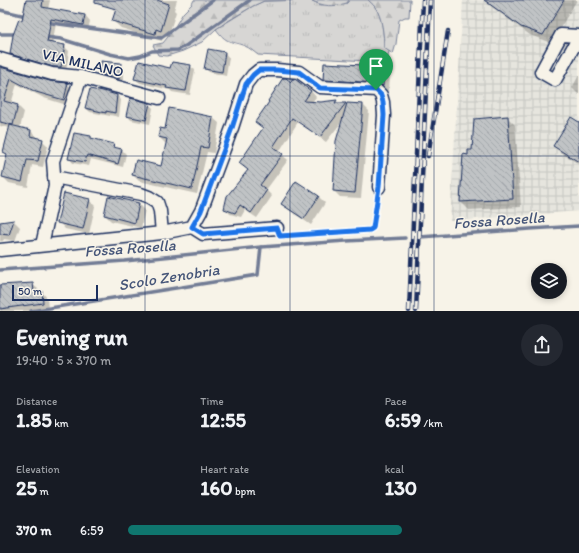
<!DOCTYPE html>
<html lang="en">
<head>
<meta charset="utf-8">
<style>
  :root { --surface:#171b24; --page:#242831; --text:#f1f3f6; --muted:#9ea1a6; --accent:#0f766e }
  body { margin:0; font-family:Itim,sans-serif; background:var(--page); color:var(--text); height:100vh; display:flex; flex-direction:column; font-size:15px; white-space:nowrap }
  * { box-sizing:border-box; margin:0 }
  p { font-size:13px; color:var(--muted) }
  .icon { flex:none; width:22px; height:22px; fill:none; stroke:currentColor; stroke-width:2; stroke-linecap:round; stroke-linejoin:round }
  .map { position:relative; height:311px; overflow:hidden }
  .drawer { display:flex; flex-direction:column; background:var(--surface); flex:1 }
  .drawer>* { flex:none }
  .fabs { position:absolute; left:531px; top:263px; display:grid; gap:8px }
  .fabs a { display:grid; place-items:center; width:36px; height:36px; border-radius:50%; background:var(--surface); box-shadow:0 2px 6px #0003; font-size:20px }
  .scale { position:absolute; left:12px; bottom:10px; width:86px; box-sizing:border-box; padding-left:4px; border:2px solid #1b2f5e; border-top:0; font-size:11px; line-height:14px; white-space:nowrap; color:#1b2f5e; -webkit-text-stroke:3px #f7f3e8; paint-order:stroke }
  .pin { position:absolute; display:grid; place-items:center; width:34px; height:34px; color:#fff; margin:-41px -17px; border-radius:50% 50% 50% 0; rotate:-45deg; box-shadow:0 0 4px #0007 }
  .pin .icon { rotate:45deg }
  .round { display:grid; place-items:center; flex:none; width:42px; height:42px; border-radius:21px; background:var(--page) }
  .headline { display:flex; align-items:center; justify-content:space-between; height:68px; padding:0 16px }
  h1 { font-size:22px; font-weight:700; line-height:30px }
  .figures { display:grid; grid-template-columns:repeat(3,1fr); gap:6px; height:68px; padding:4px 16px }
  .figures div { display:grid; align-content:center }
  .figures b { font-size:20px; font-weight:700 }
  .figures small { font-size:11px; font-weight:400 }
  .figures p { font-size:11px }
  ul { padding:0 16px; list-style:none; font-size:13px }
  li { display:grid; grid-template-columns:64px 48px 1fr; align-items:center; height:30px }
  li i { height:10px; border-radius:5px; background:var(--accent) }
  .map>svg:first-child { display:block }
  .industrial { fill:url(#industrial-grid) }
  .grass { fill:url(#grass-tufts); stroke:#798299 }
  .forest { fill:url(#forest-firs); stroke:#798299 }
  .shadow { fill:#0003 }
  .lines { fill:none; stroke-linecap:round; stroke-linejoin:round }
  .stream { stroke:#727c95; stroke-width:3.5 }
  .building { fill:url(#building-back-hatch); stroke:#1b2f5e }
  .street-casing { stroke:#1b2f5e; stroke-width:15 }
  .path { stroke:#1b2f5e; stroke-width:2; stroke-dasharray:4 3; stroke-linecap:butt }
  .street { stroke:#f7f3e8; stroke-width:12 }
  .rail-casing { stroke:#1b2f5e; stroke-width:4.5 }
  .rail { stroke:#f7f3e8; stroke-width:3; stroke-dasharray:9; stroke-linecap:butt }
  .route-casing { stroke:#fff; stroke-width:8 }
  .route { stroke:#1a73e8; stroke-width:5 }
  .grid { fill:none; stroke:#1b2f5e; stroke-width:1; stroke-opacity:0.55 }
  .labels { text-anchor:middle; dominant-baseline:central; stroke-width:3; stroke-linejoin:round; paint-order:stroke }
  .street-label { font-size:15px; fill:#1b2f5e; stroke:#f7f3e8 }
  .water-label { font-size:16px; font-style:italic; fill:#465679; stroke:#f7f3e8 }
</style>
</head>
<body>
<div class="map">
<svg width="579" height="311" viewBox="0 0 579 311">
  <defs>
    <pattern id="industrial-grid" width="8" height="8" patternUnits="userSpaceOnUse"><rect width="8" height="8" fill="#e6e5de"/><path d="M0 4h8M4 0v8" fill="none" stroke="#c5c5c1"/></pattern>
    <pattern id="grass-tufts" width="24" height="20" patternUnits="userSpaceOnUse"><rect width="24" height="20" fill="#d7d6d4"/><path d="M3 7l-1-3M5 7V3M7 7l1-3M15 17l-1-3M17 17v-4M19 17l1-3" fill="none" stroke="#b8b8b8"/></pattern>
    <pattern id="forest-firs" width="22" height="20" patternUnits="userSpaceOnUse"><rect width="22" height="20" fill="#d7d6d4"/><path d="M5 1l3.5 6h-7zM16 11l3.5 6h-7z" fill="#b8b8b8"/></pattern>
    <pattern id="building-back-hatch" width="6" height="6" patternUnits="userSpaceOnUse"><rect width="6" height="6" fill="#c0c3c5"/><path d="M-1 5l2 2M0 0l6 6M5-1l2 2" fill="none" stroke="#a4a8ac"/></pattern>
  </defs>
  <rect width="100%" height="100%" fill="#f7f3e8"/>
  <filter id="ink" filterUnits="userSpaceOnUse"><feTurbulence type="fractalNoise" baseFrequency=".025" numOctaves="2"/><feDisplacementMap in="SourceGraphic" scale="8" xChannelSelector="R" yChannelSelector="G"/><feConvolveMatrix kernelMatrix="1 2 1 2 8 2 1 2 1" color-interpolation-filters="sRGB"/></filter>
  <g filter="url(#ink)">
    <!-- industrial -->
    <polygon class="industrial" points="463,0 579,0 579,211 450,221"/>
    <!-- grass -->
    <path class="grass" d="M310,0L321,5L347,3L349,0H368C370,2 373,4 375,7C382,16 384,36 384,47L389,51L387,62L258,55C254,52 250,48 245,46C229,40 227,44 216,29L253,6L264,1Z"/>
    <!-- forest -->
    <g class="forest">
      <polygon points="194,0 310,0 264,1 253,6 228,21 216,29 202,42 183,51 167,56 158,55 153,45 163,43 171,33 183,13 192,4"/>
      <path d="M310,0H349L347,3C332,7 325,7 310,0Z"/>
      <path d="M368,0H410L409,17H405L399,20L396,44L393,54L384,48C384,36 382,16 375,7C373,4 370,2 368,0Z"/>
    </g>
    <!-- shadow -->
    <g class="shadow">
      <polygon points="28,0 50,0 48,9 85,15 90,21 88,30 56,24 52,44 64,46 69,51 66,72 16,59 11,54 23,21"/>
      <polygon points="112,0 177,0 174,10 176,12 168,37 163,36 162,41 121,28 113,21 116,12 110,6"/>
      <polygon points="484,0 577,0 551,43 530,35 488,4"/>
      <polygon points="225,53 229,58 226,76 209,72 205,68"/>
      <polygon points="120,64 124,69 123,83 106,78 101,74"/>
      <polygon points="190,66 195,70 190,95 172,92 170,90 140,83 135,79 171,69"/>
      <polygon points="384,67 390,73 389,92 384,88 331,86 324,79"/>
      <polygon points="0,68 50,82 67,84 74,90 70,106 44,98 17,84 11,104 18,106 24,112 20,128 31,131 37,137 36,138 42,140 48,146 43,167 32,165 28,187 9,183 3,177 8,156 4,152 10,128 0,126"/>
      <polygon points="579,75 579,95 572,88"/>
      <polygon points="291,83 311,91 316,97 312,102 321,103 336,101 339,104 346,104 347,106 363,105 369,111 361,198 340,197 334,191 344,119 326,142 298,122 279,152 288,160 266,190 272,196 257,218 245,210 241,217 230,214 225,208 249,171 240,163 264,129 256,122"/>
      <polygon points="99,92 117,95 121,100 119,117 110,115 110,116 90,112 86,108"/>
      <polygon points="149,104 153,108 150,124 131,120 127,115"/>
      <polygon points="507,117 515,125 521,207 469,210 461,202 469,156"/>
      <polygon points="213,118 219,123 214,153 207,152 197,194 139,181 133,175 162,167 167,143 165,143 159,137 166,131"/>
      <polygon points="579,123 579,164 560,152 554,146"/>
      <polygon points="90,137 93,139 113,145 117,149 122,150 126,154 123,167 91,159 89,166 73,163 69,158"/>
      <polygon points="297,182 319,197 325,203 311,225 289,210 282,204"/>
      <polygon points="89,200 95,206 89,234 65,229 59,222"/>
      <polygon points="139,204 145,210 141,228 111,221 105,215"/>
      <polygon points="14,221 20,227 15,241 4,239 3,241 0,241 0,223"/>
      <polygon points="32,284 38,289 38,293 42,292 47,298 48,309 30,311 0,311 0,286"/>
    </g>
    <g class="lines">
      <!-- stream -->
      <g class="stream">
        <polyline points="0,10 26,16"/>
        <polyline points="46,21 52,23 161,38 213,0"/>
        <polyline points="0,34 17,34"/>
        <polyline points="45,37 61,39 110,54 129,58 140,56 152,51 178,50 187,45 250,0"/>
        <polyline points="420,237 530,229 579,226"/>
        <polyline points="0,270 125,261 261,247 346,241 405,238"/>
        <polyline points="31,311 245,277 258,275 261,247"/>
      </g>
    </g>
    <!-- building -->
    <g class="building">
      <polygon points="26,0 43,0 42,7 85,15 83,25 51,19 47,42 65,45 61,67 53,67 10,54 13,35 19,19 22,20"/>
      <polygon points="95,0 157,0 169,4 161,31 156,29 155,34 112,21 116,9 95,3"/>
      <polygon points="484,0 564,0 543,35 521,27"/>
      <polygon points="208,49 225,52 222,72 204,69"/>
      <polygon points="101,61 121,63 119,79 100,74"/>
      <polygon points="139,61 170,68 172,62 191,65 186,91 166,88 167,86 134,79"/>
      <polygon points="324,63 384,66 383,86 376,83 323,80"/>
      <polygon points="0,67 50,81 68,83 64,100 36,92 11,79 4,101 18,105 13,125 0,122"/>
      <polygon points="283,78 286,78 291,82 292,79 295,79 311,91 304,101 321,102 337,100 335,103 346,103 320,137 292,118 273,147 283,154 260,185 267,190 251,213 240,205 235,213 224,209 227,196 248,170 239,163 263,128 255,122 269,102 268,101"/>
      <polygon points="90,89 99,91 99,90 117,95 115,113 106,111 106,113 85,108"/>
      <polygon points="130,98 150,103 146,120 126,116"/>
      <polygon points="347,103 363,104 355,193 333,191 336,141"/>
      <polygon points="169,108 213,117 208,148 201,147 192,189 132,175 136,160 161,166 167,139 158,137 160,128 165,129"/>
      <polygon points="508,116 513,199 460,202 463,154 468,155 468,150 472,150 474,119"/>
      <polygon points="571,117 579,122 579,162 553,146"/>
      <polygon points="10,125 31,130 30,136 43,139 38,161 27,160 22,182 2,177 7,154 3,152"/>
      <polygon points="74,133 91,136 91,138 114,144 113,147 122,149 118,164 87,155 85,162 68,159"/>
      <polygon points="296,181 319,196 304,219 281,204"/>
      <polygon points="64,193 90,199 83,229 57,223"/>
      <polygon points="108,196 139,203 135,223 104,215"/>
      <polygon points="14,220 9,235 0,234 0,222"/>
      <polygon points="33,283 34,292 42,291 43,303 0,309 0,285"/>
    </g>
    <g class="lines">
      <!-- street casing -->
      <g class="street-casing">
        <g id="street">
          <polyline points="579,36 561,35 541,72 555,80 579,37"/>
          <polyline points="0,59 52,74 81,77 159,98"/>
          <polyline points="54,177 141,194 149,197 157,202 160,211 162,233"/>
          <polyline points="192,227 203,234 277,228"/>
          <polyline points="42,245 55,186 53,161 81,77"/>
          <polyline points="0,250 162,233 192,227 201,211 232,128 246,84 253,75 259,70 277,70 299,72 320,87 376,90 381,95 383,102 384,115 379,187"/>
        </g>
      </g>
      <!-- path -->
      <polyline class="path" points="285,236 370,230 373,228 377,198"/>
      <!-- street -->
      <use href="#street" class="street"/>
      <!-- rail casing -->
      <g class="rail-casing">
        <g id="rail">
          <polyline points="428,156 448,31"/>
          <polyline points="409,311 423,0"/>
          <polyline points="416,311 430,0"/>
        </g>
      </g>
      <!-- rail -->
      <use href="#rail" class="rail"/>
    </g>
  </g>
  <g class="lines" filter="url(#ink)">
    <!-- route casing -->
    <g class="route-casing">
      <polygon id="route" points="259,70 277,70 299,72 320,88 376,90 381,95 383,102 384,115 379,187 373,228 370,230 280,236 277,228 203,234 192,227 201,211 232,128 246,84 253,75"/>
    </g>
    <!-- route -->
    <use href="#route" class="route"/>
  </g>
  <!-- grid -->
  <path class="grid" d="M145,0V311M290,0V311M434,0V311M0,156H579"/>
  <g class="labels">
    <!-- street labels -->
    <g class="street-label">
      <text transform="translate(83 63) rotate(13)">VIA MILANO</text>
    </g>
    <!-- water labels -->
    <g class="water-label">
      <text transform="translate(499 220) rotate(-4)">Fossa Rosella</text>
      <text transform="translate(130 248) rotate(-4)">Fossa Rosella</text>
      <text transform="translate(169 277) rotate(-9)">Scolo Zenobria</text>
    </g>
  </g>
</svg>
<div class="fabs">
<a><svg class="icon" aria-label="layers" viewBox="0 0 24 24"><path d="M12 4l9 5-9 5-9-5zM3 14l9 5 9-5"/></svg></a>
</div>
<div class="scale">50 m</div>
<div class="pin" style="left:376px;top:90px;background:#1e9e55"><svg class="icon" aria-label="arrive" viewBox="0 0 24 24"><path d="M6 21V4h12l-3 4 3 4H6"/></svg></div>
</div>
<section class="drawer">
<div class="headline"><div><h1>Evening run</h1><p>19:40 · 5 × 370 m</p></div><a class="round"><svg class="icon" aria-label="share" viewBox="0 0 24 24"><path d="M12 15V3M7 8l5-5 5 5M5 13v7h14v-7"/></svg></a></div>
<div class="figures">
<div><p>Distance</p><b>1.85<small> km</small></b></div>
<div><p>Time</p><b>12:55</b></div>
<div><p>Pace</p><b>6:59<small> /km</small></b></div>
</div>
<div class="figures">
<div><p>Elevation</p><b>25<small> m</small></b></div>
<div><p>Heart rate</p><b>160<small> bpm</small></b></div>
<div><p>kcal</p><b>130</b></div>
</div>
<ul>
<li><b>370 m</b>6:59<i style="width:63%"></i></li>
</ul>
</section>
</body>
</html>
